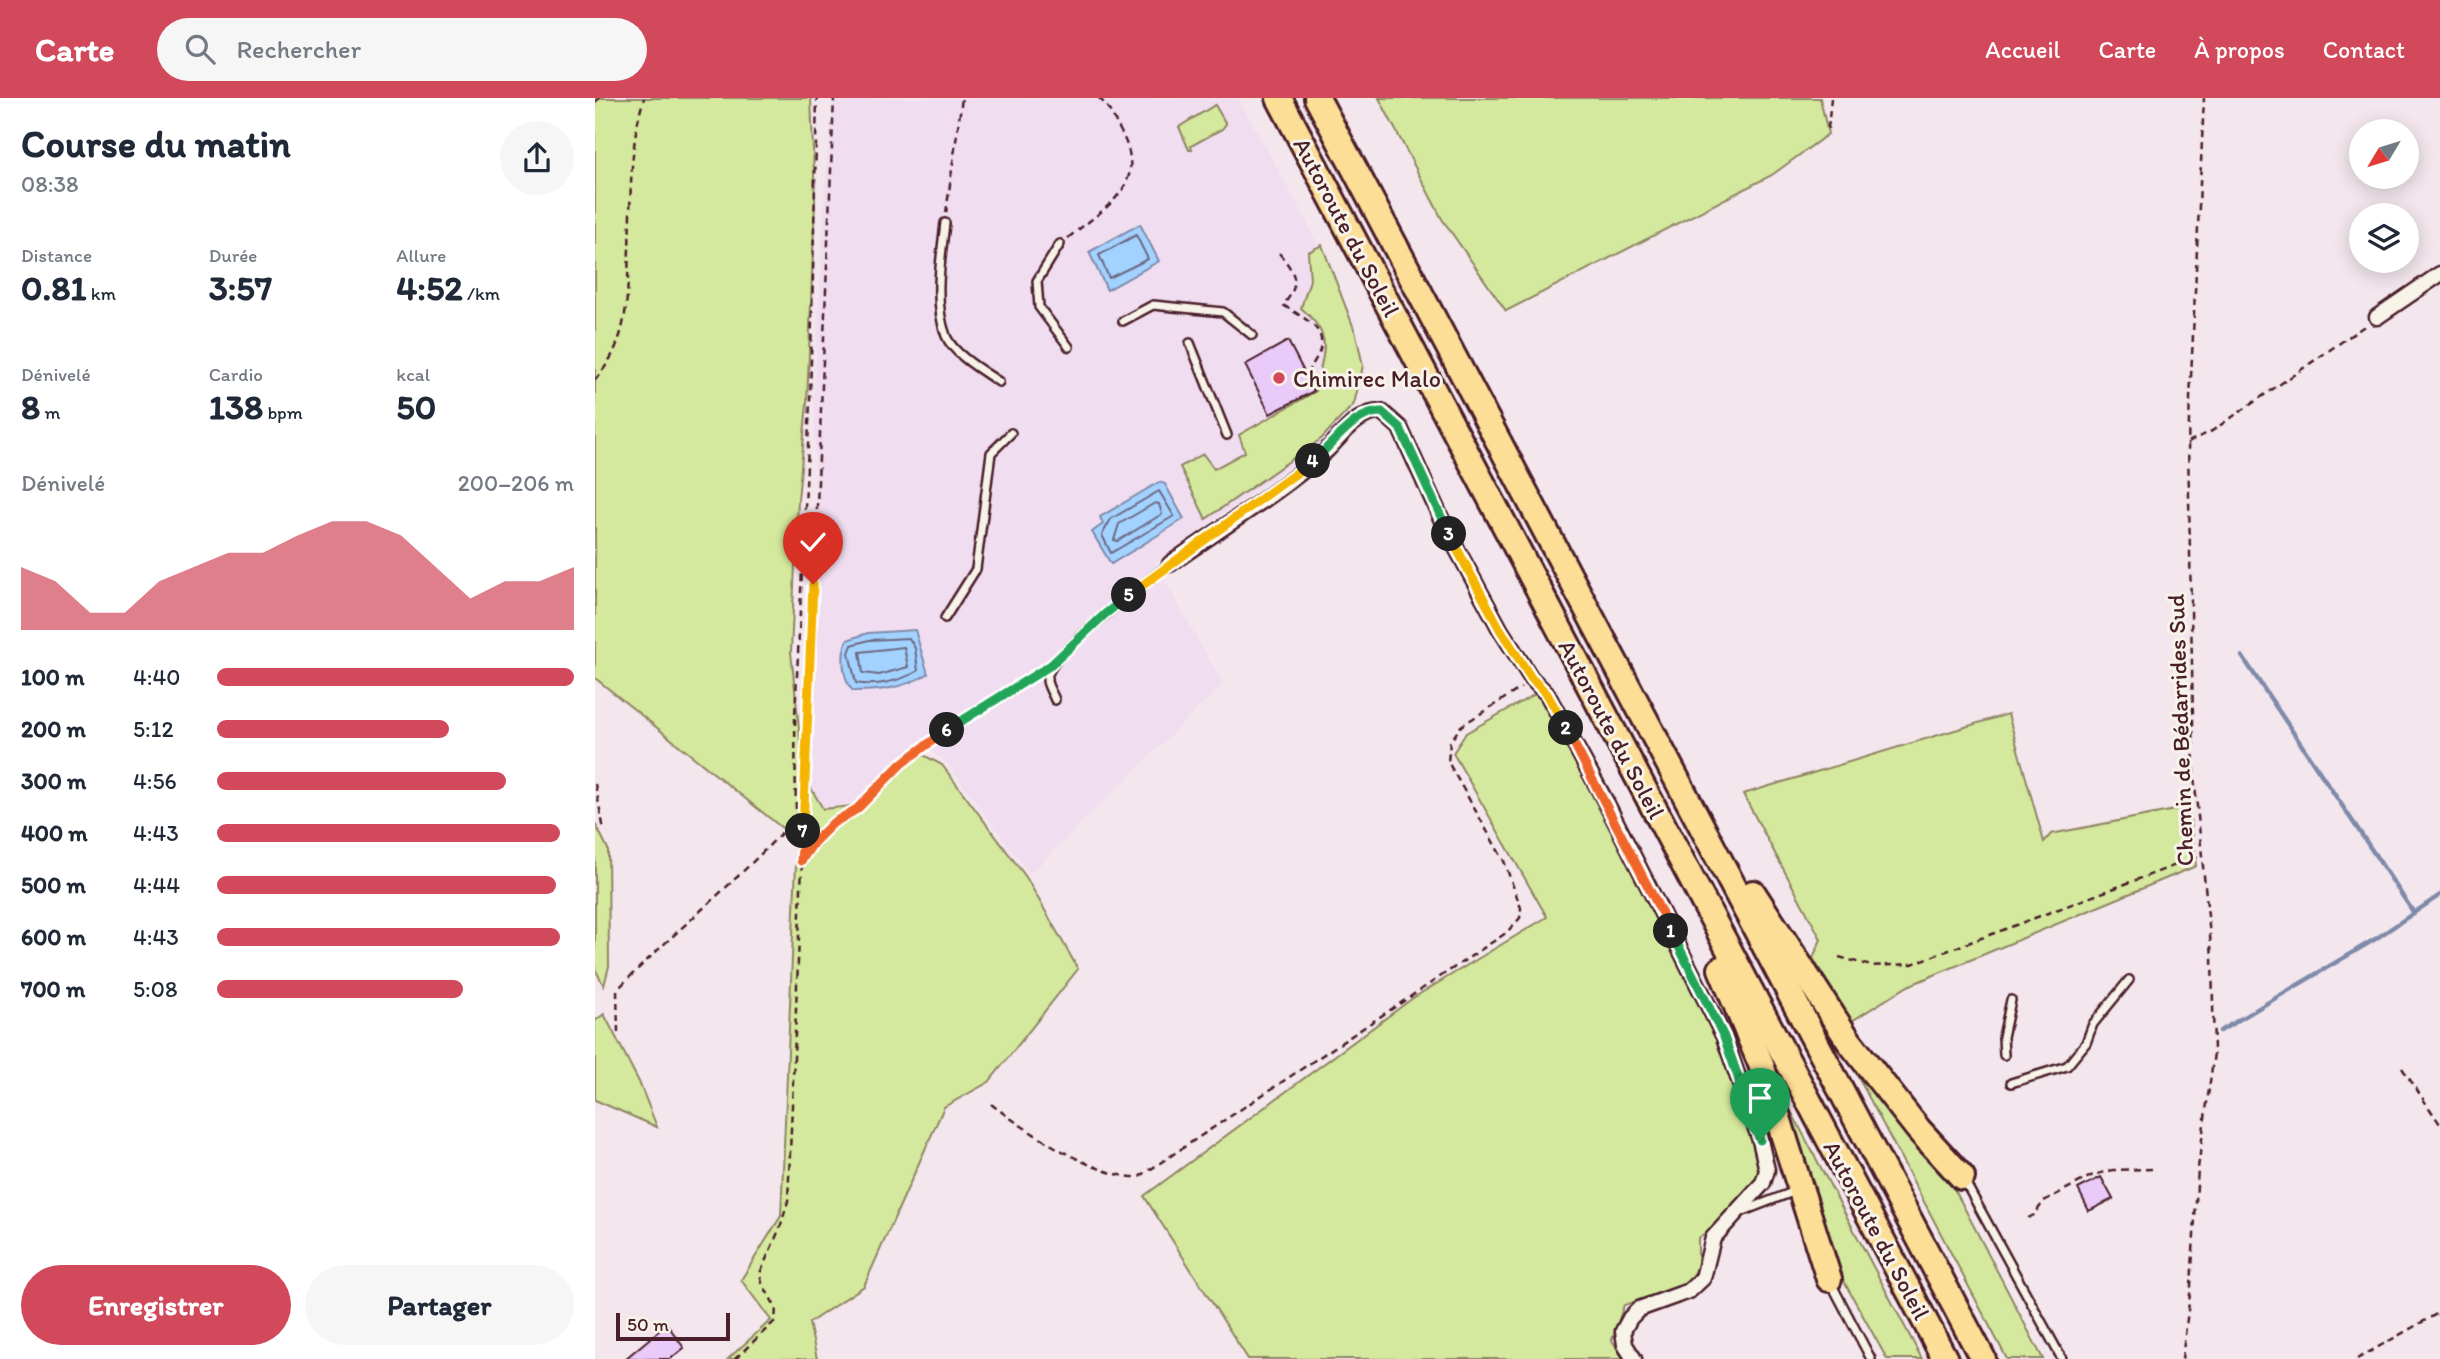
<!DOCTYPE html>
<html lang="fr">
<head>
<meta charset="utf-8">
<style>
  :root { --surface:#fff; --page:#f6f6f7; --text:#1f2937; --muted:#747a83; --accent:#d1495b }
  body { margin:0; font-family:Itim,sans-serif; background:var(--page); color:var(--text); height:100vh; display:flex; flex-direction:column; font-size:26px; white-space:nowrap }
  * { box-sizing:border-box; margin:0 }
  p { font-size:23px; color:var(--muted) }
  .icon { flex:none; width:38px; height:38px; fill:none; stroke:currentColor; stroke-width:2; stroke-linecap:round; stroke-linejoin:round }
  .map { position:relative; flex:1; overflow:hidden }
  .sheet { display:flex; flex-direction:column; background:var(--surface); width:595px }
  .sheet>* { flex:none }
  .needle { width:46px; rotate:232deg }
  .buttons { position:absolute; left:1754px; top:21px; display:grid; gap:14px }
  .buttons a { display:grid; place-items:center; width:70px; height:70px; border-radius:50%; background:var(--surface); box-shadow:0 4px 18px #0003; font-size:35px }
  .scale { position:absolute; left:21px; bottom:18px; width:114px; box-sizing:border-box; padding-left:7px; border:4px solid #4a1f2b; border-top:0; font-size:19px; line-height:24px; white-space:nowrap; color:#4a1f2b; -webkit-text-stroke:5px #f7f3e8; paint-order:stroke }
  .pin { position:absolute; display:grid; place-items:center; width:60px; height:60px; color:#fff; margin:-72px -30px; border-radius:50% 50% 50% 0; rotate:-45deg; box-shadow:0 0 7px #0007 }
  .pin .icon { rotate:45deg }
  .km { position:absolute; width:35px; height:35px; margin:-18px; border-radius:50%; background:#222; color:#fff; font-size:19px; line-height:35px; text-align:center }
  .round { display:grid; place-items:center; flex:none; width:74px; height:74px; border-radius:37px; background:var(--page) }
  .overview { display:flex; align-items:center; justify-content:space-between; height:119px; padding:0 21px }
  h1 { font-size:38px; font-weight:700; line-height:52px }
  .stats { display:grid; grid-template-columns:repeat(3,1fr); gap:10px; height:119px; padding:7px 21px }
  .stats div { display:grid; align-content:center }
  .stats b { font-size:35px; font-weight:700 }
  .stats small { font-size:19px; font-weight:400 }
  .stats p { font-size:19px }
  .chart { height:196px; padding:14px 21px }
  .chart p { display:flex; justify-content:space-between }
  .chart svg { width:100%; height:126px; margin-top:7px; fill:var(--accent); opacity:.7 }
  .primary-button { display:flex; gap:14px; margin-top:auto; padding:14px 21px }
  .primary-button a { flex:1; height:80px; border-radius:42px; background:var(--accent); color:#fff; font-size:28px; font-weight:700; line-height:80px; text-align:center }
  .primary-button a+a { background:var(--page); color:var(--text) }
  ul { padding:0 21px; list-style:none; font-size:23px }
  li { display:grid; grid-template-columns:112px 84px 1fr; align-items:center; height:52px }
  li i { height:18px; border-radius:9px; background:var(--accent) }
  header { display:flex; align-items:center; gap:42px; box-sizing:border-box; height:98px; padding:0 35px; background:var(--accent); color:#fff }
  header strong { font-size:33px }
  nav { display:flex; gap:38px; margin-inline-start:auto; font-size:24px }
  .search { width:490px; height:63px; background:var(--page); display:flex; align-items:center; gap:18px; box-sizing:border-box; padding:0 24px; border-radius:38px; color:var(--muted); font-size:26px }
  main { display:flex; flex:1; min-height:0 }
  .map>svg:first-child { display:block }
  .built { fill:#f0def0 }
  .green { fill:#d4e99d; stroke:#8f8464; stroke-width:2 }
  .water { fill:#a2d2ff; stroke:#7f8aaa; stroke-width:2 }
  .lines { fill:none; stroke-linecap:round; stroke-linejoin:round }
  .shore { stroke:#6d6780; stroke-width:2 }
  .stream { stroke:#7f8aaa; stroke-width:4.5 }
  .building { fill:#e9caf8; stroke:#4a1f2b; stroke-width:2 }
  .lane-casing { stroke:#4a1f2b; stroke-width:12 }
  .street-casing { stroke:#4a1f2b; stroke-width:19 }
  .highway-casing { stroke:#4a1f2b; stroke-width:30 }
  .path { stroke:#4a1f2b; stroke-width:2.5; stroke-dasharray:7 5; stroke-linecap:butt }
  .lane { stroke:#f7f3e8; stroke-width:7 }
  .street { stroke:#f7f3e8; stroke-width:14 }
  .highway { stroke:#fcde96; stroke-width:24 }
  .split-1-casing { stroke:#fff; stroke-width:14 }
  .split-2-casing { stroke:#fff; stroke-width:14 }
  .split-3-casing { stroke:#fff; stroke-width:14 }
  .split-4-casing { stroke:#fff; stroke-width:14 }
  .split-5-casing { stroke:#fff; stroke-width:14 }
  .split-6-casing { stroke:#fff; stroke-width:14 }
  .split-7-casing { stroke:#fff; stroke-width:14 }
  .split-8-casing { stroke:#fff; stroke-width:14 }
  .split-1 { stroke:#22a559; stroke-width:9 }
  .split-2 { stroke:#f0652b; stroke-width:9 }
  .split-3 { stroke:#f5b400; stroke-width:9 }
  .split-4 { stroke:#22a559; stroke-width:9 }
  .split-5 { stroke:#f5b400; stroke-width:9 }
  .split-6 { stroke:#22a559; stroke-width:9 }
  .split-7 { stroke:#f0652b; stroke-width:9 }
  .split-8 { stroke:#f5b400; stroke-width:9 }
  .poi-dot { fill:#d1495b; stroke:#f7f3e8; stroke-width:2.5 }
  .labels { text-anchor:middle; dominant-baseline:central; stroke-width:6; stroke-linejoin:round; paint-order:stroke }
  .street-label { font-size:24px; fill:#4a1f2b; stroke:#f7f3e8 }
  .poi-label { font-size:24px; fill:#4a1f2b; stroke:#f7f3e8; text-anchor:start }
</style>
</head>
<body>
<header>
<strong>Carte</strong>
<div class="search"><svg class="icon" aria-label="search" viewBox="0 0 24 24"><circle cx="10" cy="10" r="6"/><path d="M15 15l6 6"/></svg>Rechercher</div>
<nav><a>Accueil</a><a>Carte</a><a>À propos</a><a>Contact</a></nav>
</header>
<main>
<section class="sheet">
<div class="overview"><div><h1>Course du matin</h1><p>08:38</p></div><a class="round"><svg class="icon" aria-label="share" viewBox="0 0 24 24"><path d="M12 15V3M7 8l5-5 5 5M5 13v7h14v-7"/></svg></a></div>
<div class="stats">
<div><p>Distance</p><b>0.81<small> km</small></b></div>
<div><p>Durée</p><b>3:57</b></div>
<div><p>Allure</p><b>4:52<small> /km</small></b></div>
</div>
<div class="stats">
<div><p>Dénivelé</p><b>8<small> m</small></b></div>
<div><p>Cardio</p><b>138<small> bpm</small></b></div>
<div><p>kcal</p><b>50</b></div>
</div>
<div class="chart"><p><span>Dénivelé</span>200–206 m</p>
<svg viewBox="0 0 160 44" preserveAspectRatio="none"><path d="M0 44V22L10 27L20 38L30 38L40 27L50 22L60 17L70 17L80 11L90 6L100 6L110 11L120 22L130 33L140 27L150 27L160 22V44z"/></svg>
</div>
<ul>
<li><b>100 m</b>4:40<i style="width:100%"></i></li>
<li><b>200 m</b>5:12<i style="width:65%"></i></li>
<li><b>300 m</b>4:56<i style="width:81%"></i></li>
<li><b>400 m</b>4:43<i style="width:96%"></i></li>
<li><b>500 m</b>4:44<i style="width:95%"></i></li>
<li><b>600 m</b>4:43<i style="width:96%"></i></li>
<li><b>700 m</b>5:08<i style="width:69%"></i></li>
</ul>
<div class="primary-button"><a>Enregistrer</a><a>Partager</a></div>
</section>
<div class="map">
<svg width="1845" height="1261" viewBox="0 0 1845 1261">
  <rect width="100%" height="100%" fill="#f3e7ed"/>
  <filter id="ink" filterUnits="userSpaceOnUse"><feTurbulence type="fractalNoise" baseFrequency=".0143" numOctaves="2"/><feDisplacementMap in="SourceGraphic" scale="14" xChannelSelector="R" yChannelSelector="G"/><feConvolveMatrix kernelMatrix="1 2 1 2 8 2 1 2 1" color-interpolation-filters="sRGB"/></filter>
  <g filter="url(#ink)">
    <!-- built -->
    <polygon class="built" points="239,0 643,0 708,116 759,223 766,268 756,305 743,327 726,347 560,465 628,586 435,776 350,663 330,649 299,663 260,705 228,710 215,684 222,508 219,295 230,84"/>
    <!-- green -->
    <g class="green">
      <polygon points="0,0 216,0 220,103 212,305 203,402 196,554 209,678 228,711 266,707 281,697 323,654 347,667 431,779 483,871 394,984 349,1009 269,1188 214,1225 222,1261 133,1261 176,1222 146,1182 186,1118 202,742 0,580"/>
      <polygon points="784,0 1225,0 1233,36 1177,77 911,213 847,121"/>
      <polygon points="620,7 631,26 627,31 596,48 597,52 594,52 584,29"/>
      <path d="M727,147L761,236L768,268L759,306L726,341L611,421L585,369L608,356L619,371L650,354L644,337L721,293C727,253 741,240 706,210L715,182L713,154Z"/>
      <polygon points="944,594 1099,896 1126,942 1173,1085 1149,1117 1103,1140 1103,1168 1092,1189 1029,1207 1017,1242 1028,1261 653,1261 549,1098 818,900 952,819 858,655 871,635"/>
      <polygon points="1413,616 1449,744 1456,736 1580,712 1593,705 1601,768 1313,888 1255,924 1218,860 1226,841 1148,696"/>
      <polygon points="0,725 13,751 14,868 9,888 0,871"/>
      <polygon points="9,916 44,984 62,1029 0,1002 0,923"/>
      <polygon points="1251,956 1361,1094 1448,1261 1412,1261"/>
      <polygon points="1188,998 1327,1261 1292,1261 1232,1153"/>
    </g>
    <!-- water -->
    <g class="water">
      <polygon points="545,126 564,163 512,192 494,154"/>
      <polygon points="564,384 570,386 589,421 516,466 497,434 508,426 505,419"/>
      <path d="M320,532L333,576C308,590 287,593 258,593C247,582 246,555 252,542L273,535Z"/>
    </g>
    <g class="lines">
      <!-- shore -->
      <g class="shore">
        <polygon points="541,137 553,161 514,180 504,157"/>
        <polygon points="564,393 579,418 516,455 507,437 516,421"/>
        <polygon points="560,405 564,406 567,416 523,443 519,442 524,426"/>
        <path d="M314,540L320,550L323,573C305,583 281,589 261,585L254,555L257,547L274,542Z"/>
        <polygon points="309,549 313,569 284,577 268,575 265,554"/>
      </g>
      <!-- stream -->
      <g class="stream">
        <polyline points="1647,558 1819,815"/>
        <polyline points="1625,933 1782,840 1845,797"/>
      </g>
    </g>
    <!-- building -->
    <g class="building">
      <polygon points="693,243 719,293 675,316 650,267"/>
      <polygon points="1506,1079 1518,1101 1494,1113 1483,1091"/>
      <polygon points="72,1226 89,1250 75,1261 30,1261"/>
    </g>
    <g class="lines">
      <!-- lane casing -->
      <g class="lane-casing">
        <g id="lane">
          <path d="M350,125C346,161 338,203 351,238C359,257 388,273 404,284"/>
          <polyline points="465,146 442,183 444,209 474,249"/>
          <polyline points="528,223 558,207 628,214 657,237"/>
          <polyline points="595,245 632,337"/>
          <polyline points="350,520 381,471 396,355 416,335"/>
          <path d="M460,602C458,596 452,588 452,582C451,558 554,482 575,466"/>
          <polyline points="1409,957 1408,939 1416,902"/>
          <polyline points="1416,985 1472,968 1491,945 1498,926 1534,882"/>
          <polyline points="1370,1084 1467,1261"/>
          <polyline points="1146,1114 1203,1092"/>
          <polyline points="1236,1185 1276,1261"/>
        </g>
      </g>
      <!-- street casing -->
      <g class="street-casing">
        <g id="street">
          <polyline points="1782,219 1845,176"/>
          <path d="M575,466C625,430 688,393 732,352C748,336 763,313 787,314L805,330L850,429L905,531L936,580L952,596L1010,702L1129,939L1165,1042L1172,1072L1168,1085L1118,1140L1108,1180L1094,1193L1044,1211L1035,1220L1028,1233L1030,1247L1039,1261"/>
        </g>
      </g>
      <!-- highway casing -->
      <g class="highway-casing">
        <g id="highway">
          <polyline points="684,0 1350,1261"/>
          <polyline points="722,0 1388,1261"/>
          <polyline points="1158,795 1254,943 1323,1031 1367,1079"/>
          <polyline points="1126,871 1166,966 1234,1181"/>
        </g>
      </g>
      <!-- path -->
      <g class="path">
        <polyline points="0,4 5,0"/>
        <polyline points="1233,31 1236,0"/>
        <polyline points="351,115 367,0"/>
        <path d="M473,140C511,108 556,88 525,32C519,21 514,9 504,0"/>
        <path d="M684,155C700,175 707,185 688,207C717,225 742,235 714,271"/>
        <path d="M0,282C35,242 32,199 34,150C36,99 34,48 49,0"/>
        <polyline points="1593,344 1617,333 1771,227"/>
        <polyline points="0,686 9,732"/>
        <polyline points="208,760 219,744 238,725 262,711 306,666 344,638 442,575"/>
        <polyline points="1244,859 1276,868 1317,866 1605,758"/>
        <path d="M23,935L22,892C79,833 146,781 201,719L200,619L215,305L222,0"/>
        <polyline points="1807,970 1845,1026"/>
        <path d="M396,1006C430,1032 503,1081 544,1079L911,835L925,820L926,810L909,763L853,664L855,644L866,628L926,590"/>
        <polyline points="1433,1120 1439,1117 1449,1103 1498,1077 1518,1072 1557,1071"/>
        <polyline points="140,1261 180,1223 181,1210 167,1185 165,1175 185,1130 193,1103 239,0"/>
        <polyline points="1587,1261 1596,1188 1603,1070 1619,955 1617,858 1599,678 1593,344 1609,0"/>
        <polyline points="1762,1261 1845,1214"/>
      </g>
      <!-- lane -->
      <use href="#lane" class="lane"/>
      <!-- street -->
      <use href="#street" class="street"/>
      <!-- highway -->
      <use href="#highway" class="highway"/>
    </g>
  </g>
  <g class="lines" filter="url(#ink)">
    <!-- split-1 casing -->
    <g class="split-1-casing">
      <polyline id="split-1" points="1076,833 1129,939 1165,1042"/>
    </g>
    <!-- split-2 casing -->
    <g class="split-2-casing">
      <polyline id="split-2" points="971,630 1076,833"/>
    </g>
    <!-- split-3 casing -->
    <g class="split-3-casing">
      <polyline id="split-3" points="854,436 905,531 936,580 952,596 971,630"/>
    </g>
    <!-- split-4 casing -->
    <g class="split-4-casing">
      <path id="split-4" d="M718,363C739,346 759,313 787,314L805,330L854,436"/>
    </g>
    <!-- split-5 casing -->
    <g class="split-5-casing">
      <polyline id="split-5" points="534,497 718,363"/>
    </g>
    <!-- split-6 casing -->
    <g class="split-6-casing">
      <polyline id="split-6" points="352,632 456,567 509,517 534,497"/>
    </g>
    <!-- split-7 casing -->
    <g class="split-7-casing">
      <polyline id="split-7" points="208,733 206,763 219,744 238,725 262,711 306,666 352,632"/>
    </g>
    <!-- split-8 casing -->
    <g class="split-8-casing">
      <polyline id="split-8" points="208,733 218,486"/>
    </g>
    <!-- split-1 -->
    <use href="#split-1" class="split-1"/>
    <!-- split-2 -->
    <use href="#split-2" class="split-2"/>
    <!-- split-3 -->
    <use href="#split-3" class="split-3"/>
    <!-- split-4 -->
    <use href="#split-4" class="split-4"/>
    <!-- split-5 -->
    <use href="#split-5" class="split-5"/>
    <!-- split-6 -->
    <use href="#split-6" class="split-6"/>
    <!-- split-7 -->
    <use href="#split-7" class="split-7"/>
    <!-- split-8 -->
    <use href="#split-8" class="split-8"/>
  </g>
  <!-- markers -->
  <circle class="poi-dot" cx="684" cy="280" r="7"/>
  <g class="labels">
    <!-- street labels -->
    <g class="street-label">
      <text transform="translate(752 129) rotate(62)">Autoroute du Soleil</text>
      <text transform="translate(1017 631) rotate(62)">Autoroute du Soleil</text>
      <text transform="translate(1585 632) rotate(-92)">Chemin de Bédarrides Sud</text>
      <text transform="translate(1282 1132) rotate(62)">Autoroute du Soleil</text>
    </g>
    <!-- poi labels -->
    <g class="poi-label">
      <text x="698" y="280">Chimirec Malo</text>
    </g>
  </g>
</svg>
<div class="buttons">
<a><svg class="needle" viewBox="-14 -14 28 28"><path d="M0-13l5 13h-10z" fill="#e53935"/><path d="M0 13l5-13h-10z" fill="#747a83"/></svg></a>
<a><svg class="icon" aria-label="layers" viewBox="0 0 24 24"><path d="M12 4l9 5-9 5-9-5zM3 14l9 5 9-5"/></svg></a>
</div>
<div class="scale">50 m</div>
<div class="pin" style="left:1165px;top:1042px;background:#1e9e55"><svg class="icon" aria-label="arrive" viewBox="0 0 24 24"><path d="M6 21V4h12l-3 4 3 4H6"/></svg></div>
<div class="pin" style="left:218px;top:486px;background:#d93025"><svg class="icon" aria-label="check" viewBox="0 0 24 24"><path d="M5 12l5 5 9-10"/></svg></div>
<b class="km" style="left:1076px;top:833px">1</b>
<b class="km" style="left:971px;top:630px">2</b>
<b class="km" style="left:854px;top:436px">3</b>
<b class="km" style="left:718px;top:363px">4</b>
<b class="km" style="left:534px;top:497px">5</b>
<b class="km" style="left:352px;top:632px">6</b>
<b class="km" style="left:208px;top:733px">7</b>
</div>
</main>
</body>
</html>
